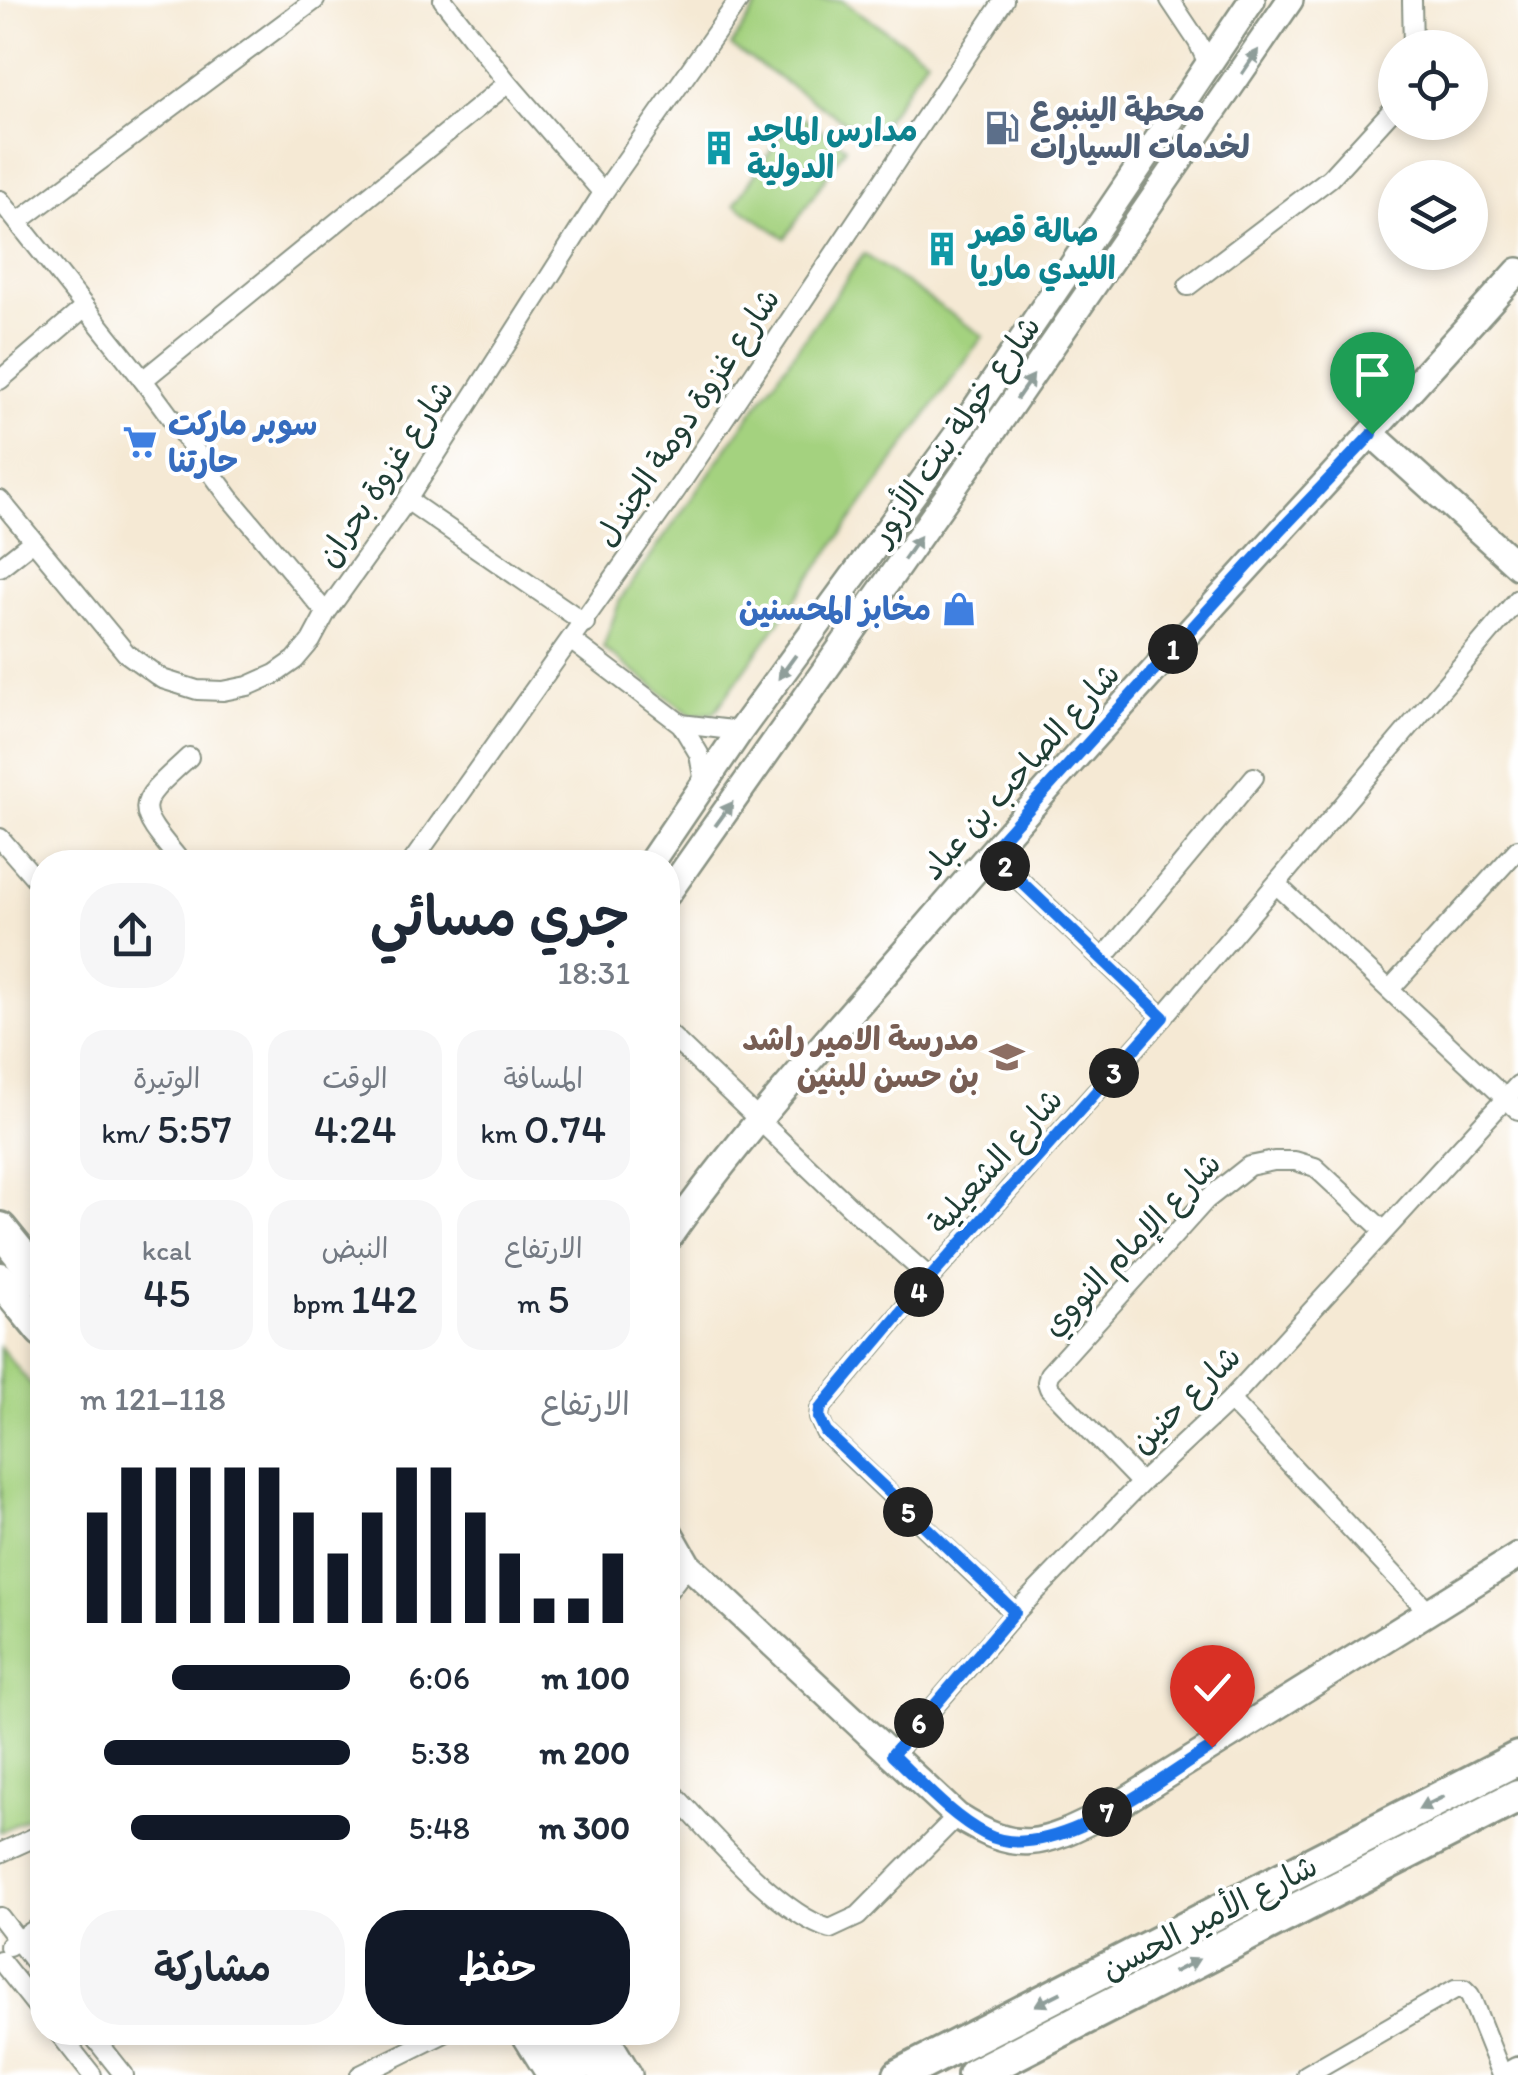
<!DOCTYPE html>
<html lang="ar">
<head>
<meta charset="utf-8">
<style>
  :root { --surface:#fff; --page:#f6f6f7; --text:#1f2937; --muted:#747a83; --accent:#111827 }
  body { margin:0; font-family:Itim,"Playpen Sans Arabic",sans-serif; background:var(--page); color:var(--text); direction:rtl; height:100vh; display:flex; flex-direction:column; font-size:38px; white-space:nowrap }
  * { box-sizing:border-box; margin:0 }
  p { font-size:32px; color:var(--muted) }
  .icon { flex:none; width:55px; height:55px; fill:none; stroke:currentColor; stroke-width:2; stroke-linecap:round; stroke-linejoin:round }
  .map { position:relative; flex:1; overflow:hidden; direction:ltr }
  .sheet { position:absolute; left:30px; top:850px; width:650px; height:1195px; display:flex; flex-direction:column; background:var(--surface); border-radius:40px; box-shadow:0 5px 15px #0003; direction:rtl }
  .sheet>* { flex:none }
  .controls { position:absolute; left:1378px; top:30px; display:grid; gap:20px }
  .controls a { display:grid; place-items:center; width:110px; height:110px; border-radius:50%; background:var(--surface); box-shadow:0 5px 15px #0003; font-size:50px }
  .pin { position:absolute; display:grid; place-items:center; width:85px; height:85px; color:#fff; margin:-102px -42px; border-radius:50% 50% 50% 0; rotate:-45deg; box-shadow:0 0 10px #0007 }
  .pin .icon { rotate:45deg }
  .km { position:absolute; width:50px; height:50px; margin:-25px; border-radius:50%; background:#222; color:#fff; font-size:28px; line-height:50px; text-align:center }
  .round { display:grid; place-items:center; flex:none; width:105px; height:105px; border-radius:40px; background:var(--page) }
  .summary { display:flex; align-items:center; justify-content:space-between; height:170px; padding:0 50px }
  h1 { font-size:55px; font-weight:600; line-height:75px }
  .metrics { display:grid; grid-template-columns:repeat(3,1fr); gap:15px; height:170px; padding:10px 50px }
  .metrics div { display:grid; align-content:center; border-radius:25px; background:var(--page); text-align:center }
  .metrics b { font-size:42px; font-weight:600 }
  .metrics small { font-size:28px; font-weight:400 }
  .metrics p { font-size:28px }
  .chart { height:280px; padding:20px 50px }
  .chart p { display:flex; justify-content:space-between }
  .chart svg { width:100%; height:180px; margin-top:10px; stroke:var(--accent); stroke-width:6 }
  .button { display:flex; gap:20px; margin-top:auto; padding:20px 50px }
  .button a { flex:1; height:115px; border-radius:40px; background:var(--accent); color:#fff; font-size:40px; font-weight:600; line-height:115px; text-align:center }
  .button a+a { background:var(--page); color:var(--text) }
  ul { padding:0 50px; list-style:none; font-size:32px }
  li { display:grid; grid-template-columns:160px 120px 1fr; align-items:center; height:75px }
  li i { height:25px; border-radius:12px; background:var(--accent) }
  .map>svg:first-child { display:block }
  .green { fill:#a4d27f; stroke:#62885a; stroke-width:2.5 }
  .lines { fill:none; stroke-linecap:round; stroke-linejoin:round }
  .street-casing { stroke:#8a9384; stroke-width:22 }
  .secondary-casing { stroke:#8a9384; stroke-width:30 }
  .highway-casing { stroke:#8a9384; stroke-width:38 }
  .street { stroke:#fff; stroke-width:18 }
  .secondary { stroke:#fff; stroke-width:25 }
  .highway { stroke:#fff; stroke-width:32 }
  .oneway { fill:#8f9e9a }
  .route-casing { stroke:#fff; stroke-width:20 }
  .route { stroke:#1a73e8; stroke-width:12 }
  .labels { text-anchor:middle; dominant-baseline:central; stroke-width:8; stroke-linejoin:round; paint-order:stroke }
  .service-label { font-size:32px; font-weight:bold; fill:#4e5e75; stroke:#fff; text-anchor:start }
  .culture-label { font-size:32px; font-weight:bold; fill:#0d838f; stroke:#fff; text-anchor:start }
  .street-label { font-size:32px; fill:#1f3d34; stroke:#fff }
  .shop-label { font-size:32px; font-weight:bold; fill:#366cbe; stroke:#fff; text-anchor:start }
  .education-label { font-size:32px; font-weight:bold; fill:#785e54; stroke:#fff; text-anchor:end }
</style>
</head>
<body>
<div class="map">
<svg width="1518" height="2075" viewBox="0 0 1518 2075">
  <rect width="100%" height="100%" fill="#fff"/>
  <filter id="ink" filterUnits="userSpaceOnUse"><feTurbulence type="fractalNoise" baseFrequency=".01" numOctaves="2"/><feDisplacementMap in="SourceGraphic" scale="20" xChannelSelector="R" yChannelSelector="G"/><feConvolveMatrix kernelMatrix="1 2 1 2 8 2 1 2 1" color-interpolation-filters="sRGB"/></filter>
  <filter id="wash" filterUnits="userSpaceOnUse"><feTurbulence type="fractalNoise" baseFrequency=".0048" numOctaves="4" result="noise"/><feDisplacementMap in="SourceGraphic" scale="40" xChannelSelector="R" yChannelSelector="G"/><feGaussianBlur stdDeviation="2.25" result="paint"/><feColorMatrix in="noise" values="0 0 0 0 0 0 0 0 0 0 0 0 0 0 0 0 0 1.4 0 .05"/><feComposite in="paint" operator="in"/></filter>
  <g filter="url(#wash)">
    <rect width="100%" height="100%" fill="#f5e9d4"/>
    <!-- green -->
    <g class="green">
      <polygon points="761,0 841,0 927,58 872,140 731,46"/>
      <polygon points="796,113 846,147 785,238 735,204"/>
      <polygon points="864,254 983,336 714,713 691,715 603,648 620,600"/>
      <polygon points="0,1347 42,1398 42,1810 0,1832"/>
    </g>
  </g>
  <g filter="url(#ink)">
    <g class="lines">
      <!-- street casing -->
      <g class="street-casing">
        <g id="street">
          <polyline points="443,0 508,83 603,193"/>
          <polyline points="1170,0 1198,42 1209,66"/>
          <polyline points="1412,0 1413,48"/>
          <polyline points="0,200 143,380 230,498 326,613"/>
          <polyline points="18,222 315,0"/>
          <polyline points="1188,286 1330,178 1395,107"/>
          <polyline points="0,380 85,307"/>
          <polyline points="143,380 508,83"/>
          <polyline points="0,500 126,653 162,679 197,690 223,691 248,686 275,674 295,660 311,641 326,613 407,500 603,193 739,0"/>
          <polyline points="407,500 585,623"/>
          <polyline points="0,567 33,541"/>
          <polyline points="572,641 681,724 699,754 704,783"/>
          <polyline points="681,724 740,731"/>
          <polyline points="0,838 42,886"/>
          <polyline points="990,852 1163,1017"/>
          <path d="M181,862C133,804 134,807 189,757"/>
          <polyline points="412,862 677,489 1004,0"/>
          <polyline points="1277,885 1518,1110"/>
          <polyline points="1102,960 1254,777"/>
          <polyline points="1390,989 1518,849"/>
          <polyline points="668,1033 849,1206 930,1278"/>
          <polyline points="1230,1400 1428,1611"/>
          <polyline points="1141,1483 1049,1388 1047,1382 1049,1374 1206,1200 1249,1166 1274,1161 1295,1161 1315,1167 1383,1230"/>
          <polyline points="668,1591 688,1565"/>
          <polyline points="1015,1613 825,1432 819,1418 820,1409 930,1278 1163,1017 1518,599"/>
          <polyline points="892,1755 1015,1613 1141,1483 1230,1400 1518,1085"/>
          <path d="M668,1788C707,1829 777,1913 830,1929L858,1916L957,1816"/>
          <polyline points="0,1853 42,1834"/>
          <polyline points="0,1917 42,1972"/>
          <polyline points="9,1946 42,1925"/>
          <polyline points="0,1960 42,2013"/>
          <polyline points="58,2032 92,2075"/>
          <polyline points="90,2032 124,2075"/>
          <polyline points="360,2075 447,2032"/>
          <polyline points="1306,2075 1455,1989 1464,1989 1470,1995 1502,2075"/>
        </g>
      </g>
      <!-- secondary casing -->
      <g class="secondary-casing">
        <g id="secondary">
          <polyline points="1372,434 1518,566"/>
          <polyline points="651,862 740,731 969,418 1252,0"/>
          <polyline points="668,893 985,443 1290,0"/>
          <path d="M668,1238C742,1133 829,1038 914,941C1110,713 1317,495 1518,271"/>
          <path d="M668,1530L688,1565L957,1816C1018,1855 1041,1846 1104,1814L1518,1556"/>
          <polyline points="523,2032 550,2075"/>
          <polyline points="603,2032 629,2075"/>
          <polyline points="1509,2075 1518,2070"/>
        </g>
      </g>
      <!-- highway casing -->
      <g class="highway-casing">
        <g id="highway">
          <polyline points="0,1229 42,1281"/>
          <polyline points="0,1279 42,1330"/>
          <polyline points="546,2032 573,2075"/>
          <polyline points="580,2032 606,2075"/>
          <polyline points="900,2075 1518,1758"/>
          <polyline points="974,2075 1518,1796"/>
        </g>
      </g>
      <!-- street -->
      <use href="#street" class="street"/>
      <!-- secondary -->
      <use href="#secondary" class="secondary"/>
      <!-- highway -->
      <use href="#highway" class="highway"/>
    </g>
    <!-- one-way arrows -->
    <defs><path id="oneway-solid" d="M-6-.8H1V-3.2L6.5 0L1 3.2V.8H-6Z" transform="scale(2.5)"/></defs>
    <g class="oneway">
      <use href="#oneway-solid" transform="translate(1250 62) rotate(-56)"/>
      <use href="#oneway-solid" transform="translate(1025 387) rotate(-55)"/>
      <use href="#oneway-solid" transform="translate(912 548) rotate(-55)"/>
      <use href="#oneway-solid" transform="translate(787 667) rotate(126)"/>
      <use href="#oneway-solid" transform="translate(724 814) rotate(-54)"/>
      <use href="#oneway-solid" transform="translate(1431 1803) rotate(153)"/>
      <use href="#oneway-solid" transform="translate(1186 1966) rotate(-27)"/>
      <use href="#oneway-solid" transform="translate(1048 1999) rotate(153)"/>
    </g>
  </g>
  <g class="lines" filter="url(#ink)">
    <!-- route casing -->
    <g class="route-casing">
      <path id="route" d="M1212,1747C1158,1780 1050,1868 985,1834C949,1815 921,1782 892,1755L1015,1612L826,1432L819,1418L820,1409L930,1278L1163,1017L990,852L1274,537L1372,434"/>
    </g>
    <!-- route -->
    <use href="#route" class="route"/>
  </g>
  <!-- icons -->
  <defs>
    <g id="fuel-bare" transform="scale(2.7)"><path d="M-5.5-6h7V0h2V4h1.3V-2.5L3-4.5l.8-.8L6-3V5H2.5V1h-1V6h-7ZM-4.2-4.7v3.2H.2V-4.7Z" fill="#5c6f8a" stroke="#fff" stroke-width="2.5" paint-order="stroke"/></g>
    <g id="building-bare" transform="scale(2.7)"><path d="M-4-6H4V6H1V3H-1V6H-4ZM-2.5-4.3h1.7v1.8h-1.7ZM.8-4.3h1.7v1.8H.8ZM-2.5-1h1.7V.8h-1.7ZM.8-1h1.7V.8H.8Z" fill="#0f9aa8" stroke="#fff" stroke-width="2.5" paint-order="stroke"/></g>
    <g id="supermarket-bare" transform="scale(2.7)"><path d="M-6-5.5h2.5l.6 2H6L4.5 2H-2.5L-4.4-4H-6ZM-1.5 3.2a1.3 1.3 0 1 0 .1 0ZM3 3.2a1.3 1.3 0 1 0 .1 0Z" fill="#3f7fe0" stroke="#fff" stroke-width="2.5" paint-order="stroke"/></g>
    <g id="shop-bare" transform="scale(2.7)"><path d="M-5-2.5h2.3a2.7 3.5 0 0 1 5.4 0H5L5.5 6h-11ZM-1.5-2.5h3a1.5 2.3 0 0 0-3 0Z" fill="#3f7fe0" stroke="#fff" stroke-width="2.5" paint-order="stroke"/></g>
    <g id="school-bare" transform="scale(2.7)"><path d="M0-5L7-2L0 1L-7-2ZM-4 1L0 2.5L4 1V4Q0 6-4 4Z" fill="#8d6e63" stroke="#fff" stroke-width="2.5" paint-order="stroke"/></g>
  </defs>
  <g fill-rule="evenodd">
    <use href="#fuel-bare" x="1002" y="128"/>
    <use href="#building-bare" x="719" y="148"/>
    <use href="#building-bare" x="942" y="249"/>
    <use href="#supermarket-bare" x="140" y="442"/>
    <use href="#shop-bare" x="959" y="609"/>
    <use href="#school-bare" x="1007" y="1057"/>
  </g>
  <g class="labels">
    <!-- service labels -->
    <g class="service-label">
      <text x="1030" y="110">محطة الينبوع<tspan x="1030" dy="37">لخدمات السيارات</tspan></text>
    </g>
    <!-- culture labels -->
    <g class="culture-label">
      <text x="747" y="130">مدارس الماجد<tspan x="747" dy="37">الدولية</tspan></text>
      <text x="970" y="231">صالة قصر<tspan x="970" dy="37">الليدي ماريا</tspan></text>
    </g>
    <!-- street labels -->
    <g class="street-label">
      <text transform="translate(687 417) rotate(-56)">شارع غزوة دومة الجندل</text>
      <text transform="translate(955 430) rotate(-55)">شارع خولة بنت الأزور</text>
      <text transform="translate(385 473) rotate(-56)">شارع غزوة بحران</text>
      <text transform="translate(1020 771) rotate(-48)">شارع الصاحب بن عباد</text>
      <text transform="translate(995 1161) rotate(-48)">شارع الشعيلية</text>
      <text transform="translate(1131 1244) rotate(-46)">شارع الإمام النووي</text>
      <text transform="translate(1185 1399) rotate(-44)">شارع حنين</text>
      <text transform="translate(1209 1917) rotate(-27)">شارع الأمير الحسن</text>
    </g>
    <!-- shop labels -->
    <g class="shop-label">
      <text x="168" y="424">سوبر ماركت<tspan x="168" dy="37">حارتنا</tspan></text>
      <text x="931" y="609" text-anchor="end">مخابز المحسنين</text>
    </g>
    <!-- education labels -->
    <g class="education-label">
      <text x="979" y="1039">مدرسة الامير راشد<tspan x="979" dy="37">بن حسن للبنين</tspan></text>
    </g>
  </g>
</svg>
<div class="controls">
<a><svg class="icon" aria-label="locate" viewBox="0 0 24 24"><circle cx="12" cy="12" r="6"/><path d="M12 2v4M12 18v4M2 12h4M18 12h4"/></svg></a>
<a><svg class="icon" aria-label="layers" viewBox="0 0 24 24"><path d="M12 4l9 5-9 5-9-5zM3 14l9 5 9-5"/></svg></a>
</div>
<div class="pin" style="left:1372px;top:434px;background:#1e9e55"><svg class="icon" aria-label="arrive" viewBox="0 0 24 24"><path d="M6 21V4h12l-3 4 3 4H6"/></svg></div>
<div class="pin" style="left:1212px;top:1747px;background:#d93025"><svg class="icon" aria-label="check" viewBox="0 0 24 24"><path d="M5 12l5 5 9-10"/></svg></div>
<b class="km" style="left:1173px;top:649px">1</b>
<b class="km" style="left:1005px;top:866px">2</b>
<b class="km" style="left:1114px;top:1073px">3</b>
<b class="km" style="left:919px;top:1292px">4</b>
<b class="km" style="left:908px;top:1512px">5</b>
<b class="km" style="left:919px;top:1723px">6</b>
<b class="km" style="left:1107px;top:1812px">7</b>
<section class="sheet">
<div class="summary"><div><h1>جري مسائي</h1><p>18:31</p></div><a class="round"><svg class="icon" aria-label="share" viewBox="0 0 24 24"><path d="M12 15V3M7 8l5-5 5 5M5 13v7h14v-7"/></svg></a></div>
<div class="metrics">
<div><p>المسافة</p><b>0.74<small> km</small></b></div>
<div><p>الوقت</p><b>4:24</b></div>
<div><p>الوتيرة</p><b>5:57<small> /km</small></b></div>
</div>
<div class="metrics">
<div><p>الارتفاع</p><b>5<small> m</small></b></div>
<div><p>النبض</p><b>142<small> bpm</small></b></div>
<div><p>kcal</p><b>45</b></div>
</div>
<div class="chart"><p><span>الارتفاع</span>118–121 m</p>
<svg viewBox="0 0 160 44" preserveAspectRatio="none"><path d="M5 44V17M15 44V6M25 44V6M35 44V6M45 44V6M55 44V6M65 44V17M75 44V27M85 44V17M95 44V6M105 44V6M115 44V17M125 44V27M135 44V38M145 44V38M155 44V27"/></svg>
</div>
<ul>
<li><b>100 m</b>6:06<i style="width:66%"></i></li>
<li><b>200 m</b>5:38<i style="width:91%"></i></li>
<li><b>300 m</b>5:48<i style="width:81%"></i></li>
</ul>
<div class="button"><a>حفظ</a><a>مشاركة</a></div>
</section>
</div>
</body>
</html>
